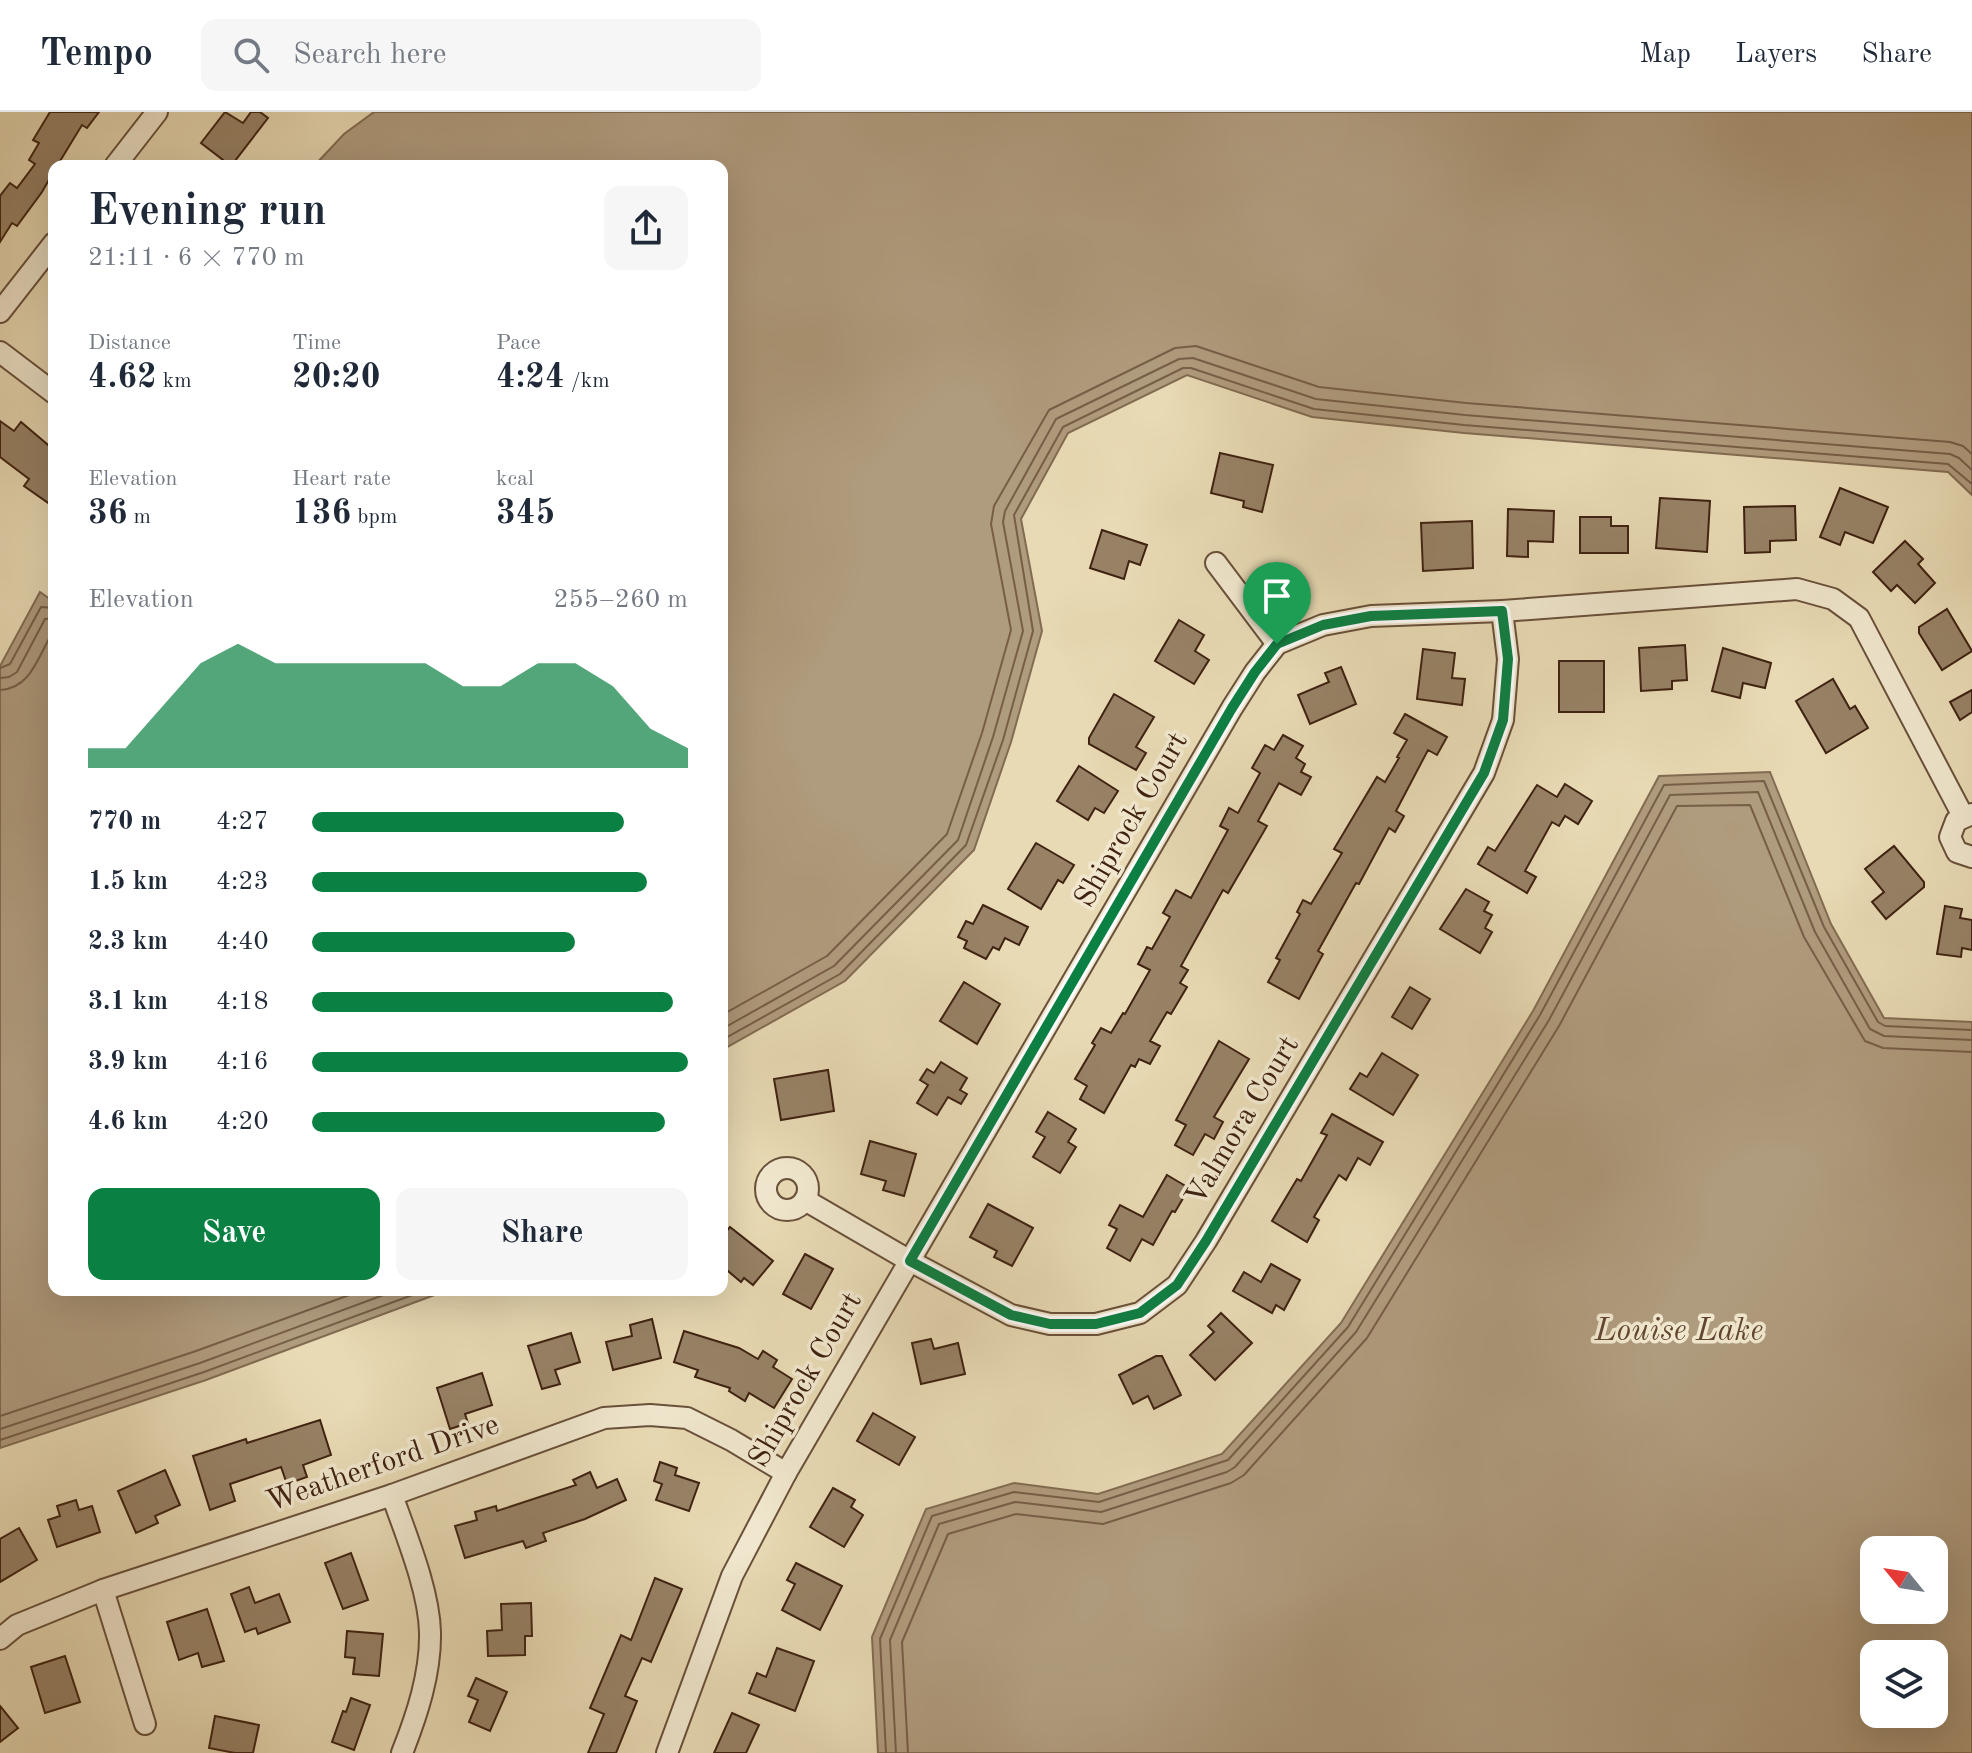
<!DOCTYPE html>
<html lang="en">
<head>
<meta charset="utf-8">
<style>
  :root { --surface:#fff; --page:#f6f6f7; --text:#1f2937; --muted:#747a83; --line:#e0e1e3; --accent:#0b8043 }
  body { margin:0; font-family:"Old Standard TT",serif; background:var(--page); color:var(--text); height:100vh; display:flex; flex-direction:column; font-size:30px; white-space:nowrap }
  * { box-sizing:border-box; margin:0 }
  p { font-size:26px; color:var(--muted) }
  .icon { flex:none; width:44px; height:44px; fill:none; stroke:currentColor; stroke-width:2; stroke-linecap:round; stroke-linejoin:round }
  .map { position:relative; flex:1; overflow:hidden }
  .details { position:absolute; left:48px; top:48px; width:680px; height:1136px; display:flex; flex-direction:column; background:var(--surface); border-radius:16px; box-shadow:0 8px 32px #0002 }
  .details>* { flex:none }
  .needle { width:52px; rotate:300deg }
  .buttons { position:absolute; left:1860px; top:1424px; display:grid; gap:16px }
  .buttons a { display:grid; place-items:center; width:88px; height:88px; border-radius:16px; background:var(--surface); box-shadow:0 8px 32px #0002; font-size:40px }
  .pin { position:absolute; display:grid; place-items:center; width:68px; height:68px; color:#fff; margin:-82px -34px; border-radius:50% 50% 50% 0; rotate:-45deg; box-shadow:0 0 8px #0007 }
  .pin .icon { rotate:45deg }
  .round { display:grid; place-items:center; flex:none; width:84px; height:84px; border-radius:16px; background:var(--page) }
  .summary { display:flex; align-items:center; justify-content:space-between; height:136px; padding:0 40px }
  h1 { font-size:44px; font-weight:800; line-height:60px }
  .stats { display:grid; grid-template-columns:repeat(3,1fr); gap:12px; height:136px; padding:8px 40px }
  .stats div { display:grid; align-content:center }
  .stats b { font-size:34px; font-weight:800 }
  .stats small { font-size:22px; font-weight:400 }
  .stats p { font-size:22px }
  .chart { height:224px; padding:16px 40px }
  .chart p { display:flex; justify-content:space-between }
  .chart svg { width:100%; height:144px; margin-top:8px; fill:var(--accent); opacity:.7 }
  .action { display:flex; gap:16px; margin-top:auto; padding:16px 40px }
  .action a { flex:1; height:92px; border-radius:16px; background:var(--accent); color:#fff; font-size:32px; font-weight:800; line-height:92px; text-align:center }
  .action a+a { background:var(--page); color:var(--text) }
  ul { padding:0 40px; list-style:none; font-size:26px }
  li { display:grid; grid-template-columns:128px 96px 1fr; align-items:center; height:60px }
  li i { height:20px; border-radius:10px; background:var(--accent) }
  header { display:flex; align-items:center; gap:48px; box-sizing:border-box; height:112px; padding:0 40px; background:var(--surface); border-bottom:2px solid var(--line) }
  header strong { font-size:38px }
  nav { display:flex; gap:44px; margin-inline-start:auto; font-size:28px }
  .search { width:560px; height:72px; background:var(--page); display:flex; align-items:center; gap:20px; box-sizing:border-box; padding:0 28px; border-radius:16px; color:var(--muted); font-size:30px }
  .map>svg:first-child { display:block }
  .water { fill:#af9b7d; stroke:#826b52; stroke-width:2; fill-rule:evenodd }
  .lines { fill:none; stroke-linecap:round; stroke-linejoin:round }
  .shore { stroke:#775e47; stroke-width:2 }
  .building { fill:#978266; stroke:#3f2211; stroke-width:2 }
  .minor-casing { stroke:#69503a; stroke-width:24 }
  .minor { stroke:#f0e7ce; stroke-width:20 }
  .route-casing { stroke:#fff; stroke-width:16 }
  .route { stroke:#0b8043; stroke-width:10 }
  .labels { text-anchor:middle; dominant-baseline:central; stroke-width:7; stroke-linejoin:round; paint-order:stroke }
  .street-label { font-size:30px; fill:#3f2211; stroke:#f0e7ce }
  .water-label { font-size:32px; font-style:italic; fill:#614631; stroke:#f0e7ce }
</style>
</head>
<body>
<header>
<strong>Tempo</strong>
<div class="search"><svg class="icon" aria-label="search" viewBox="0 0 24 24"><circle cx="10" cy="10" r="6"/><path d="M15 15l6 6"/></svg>Search here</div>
<nav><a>Map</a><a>Layers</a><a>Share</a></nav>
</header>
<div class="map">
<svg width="1972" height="1641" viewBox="0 0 1972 1641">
  <rect width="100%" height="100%" fill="#e8dab4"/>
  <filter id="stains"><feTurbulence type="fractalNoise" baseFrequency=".0025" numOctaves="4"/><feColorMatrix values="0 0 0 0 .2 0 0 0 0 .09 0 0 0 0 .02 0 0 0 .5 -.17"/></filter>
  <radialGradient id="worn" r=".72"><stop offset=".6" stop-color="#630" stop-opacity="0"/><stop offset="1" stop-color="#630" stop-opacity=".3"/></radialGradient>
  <!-- water -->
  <g class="water">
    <polygon points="374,0 1972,0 1972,383 1948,360 1464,321 1312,305 1187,263 1068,321 1021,407 1042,519 1011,630 974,738 845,869 722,938 722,54 314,54 344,22"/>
    <polygon points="40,480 54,490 54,1178 448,1178 206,1268 0,1336 0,554"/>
    <path d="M1770,660L1831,812L1884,906L1972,910V1641H878L872,1525L926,1397L1014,1371L1098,1382L1222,1342L1341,1211L1533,899L1659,664ZM1934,1438V1498H1874V1438ZM1934,1542V1602H1874V1542Z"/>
  </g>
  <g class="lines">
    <!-- shore -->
    <g class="shore">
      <polyline points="0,556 10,552 41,495 54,496"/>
      <polyline points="0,566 9,565 17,560 45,507 54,506"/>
      <path d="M0,578C32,577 39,541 54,518"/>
      <polyline points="722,903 827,844 947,722 982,621 1011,518 991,412 994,394 1049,298 1175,236 1196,234 1319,275 1466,291 1950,330 1963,334 1972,342"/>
      <polyline points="722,917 834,854 958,728 993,625 1023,519 1003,410 1005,399 1056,307 1179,247 1193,246 1316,287 1465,303 1950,342 1959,346 1972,358"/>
      <polyline points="722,928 840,862 966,733 1003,628 1033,519 1014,403 1063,315 1183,256 1191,256 1314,297 1464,313 1948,352 1972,372"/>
      <polyline points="0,1304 196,1239 363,1178"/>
      <polyline points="0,1317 200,1251 397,1178"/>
      <polyline points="0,1328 204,1260 426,1178"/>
      <polyline points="886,1641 880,1527 932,1404 1014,1380 1099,1390 1228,1348 1348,1215 1540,903 1664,673 1764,669 1824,815 1878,910 1885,914 1972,918"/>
      <polyline points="896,1641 890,1528 939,1412 1015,1390 1101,1400 1227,1360 1235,1355 1356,1220 1549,908 1670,683 1758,680 1815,820 1870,917 1884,924 1972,928"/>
      <polyline points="908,1641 902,1530 948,1422 1016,1402 1103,1412 1231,1371 1244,1363 1367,1226 1559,914 1677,694 1750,693 1804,825 1865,929 1883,936 1972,940"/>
    </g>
  </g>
  <!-- building -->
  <g class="building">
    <polygon points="50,0 99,0 87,16 82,13 57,54 54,54 54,59 42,80 17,114 12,111 0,130 0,84 10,71 17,76 35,52 29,48 39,31 33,28"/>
    <polygon points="225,0 243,11 251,0 260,0 268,6 231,54 201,31"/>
    <polygon points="0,309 14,319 21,310 54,338 54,395 24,374 29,367 0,345"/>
    <polygon points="1220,341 1273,353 1262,400 1243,395 1244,389 1211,381"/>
    <polygon points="1840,376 1888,395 1873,431 1845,420 1840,433 1820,425"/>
    <polygon points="1660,386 1710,389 1707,440 1656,436"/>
    <polygon points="1795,394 1796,428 1770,429 1770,440 1745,441 1744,395"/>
    <polygon points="1508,397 1554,399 1553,430 1528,429 1528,445 1507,444"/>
    <polygon points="1580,405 1611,405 1611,414 1628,414 1628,441 1580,441"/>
    <polygon points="1472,409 1473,456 1423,459 1421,411"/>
    <polygon points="1102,418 1147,433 1140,453 1129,449 1124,467 1090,456"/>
    <polygon points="1905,429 1923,447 1918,452 1935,471 1915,491 1897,473 1891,479 1873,460"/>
    <polygon points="1947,497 1972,539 1942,558 1919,521 1919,515"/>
    <polygon points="1179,508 1204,523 1195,539 1209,548 1194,572 1155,549"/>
    <polygon points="1685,533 1687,568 1672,569 1672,577 1641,579 1639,536"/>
    <polygon points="1723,536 1771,551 1765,576 1743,571 1740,586 1712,579"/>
    <polygon points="1423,537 1455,541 1452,566 1465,567 1462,593 1417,587"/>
    <rect x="1559" y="549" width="45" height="51"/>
    <polygon points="1341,555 1356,592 1310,612 1298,583 1329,570 1325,561"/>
    <polygon points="1833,567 1850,597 1855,594 1868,616 1826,641 1796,589"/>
    <polygon points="1972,578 1972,600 1960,608 1950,590"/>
    <polygon points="1114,582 1154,605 1136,635 1146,641 1136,658 1089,632 1089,626"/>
    <polygon points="1405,602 1447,625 1437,643 1428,638 1396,699 1404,704 1395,720 1389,716 1359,772 1356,771 1318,839 1323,842 1299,887 1268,870 1280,848 1276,846 1300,802 1297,800 1303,788 1311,792 1342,741 1334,737 1377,665 1385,670 1399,646 1397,645 1407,628 1394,621"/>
    <polygon points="1283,623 1303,634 1296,646 1305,652 1301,660 1311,665 1301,683 1279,671 1258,709 1267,714 1228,781 1223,778 1181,854 1188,858 1180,871 1187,875 1171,902 1167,900 1150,929 1160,934 1150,952 1139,947 1135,955 1131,953 1104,1001 1080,987 1087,974 1075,967 1095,933 1092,931 1101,916 1111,921 1123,901 1125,902 1150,858 1138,852 1147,835 1152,837 1170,805 1163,801 1176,778 1191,786 1228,718 1220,714 1229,696 1238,701 1260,661 1252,656 1265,633 1274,638"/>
    <polygon points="1079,654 1118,679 1104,701 1095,696 1088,708 1057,689"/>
    <polygon points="1565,672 1592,689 1578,712 1565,704 1559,714 1552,710 1525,759 1536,765 1527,781 1478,752 1488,735 1495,739 1537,673 1557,685"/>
    <polygon points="1036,731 1074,753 1063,771 1058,768 1041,797 1008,777"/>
    <polygon points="1894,734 1924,770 1924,775 1886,807 1872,790 1884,780 1865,757"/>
    <polygon points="1466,777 1489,790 1484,799 1492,803 1485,816 1492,820 1480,841 1440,817"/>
    <polygon points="983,793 1028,815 1019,833 1005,826 999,838 993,835 986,847 964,836 967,829 958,825 966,809 973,812"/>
    <polygon points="1945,794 1962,797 1960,806 1972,808 1972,838 1962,836 1961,845 1937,842"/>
    <polygon points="964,870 1000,892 977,932 940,909"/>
    <polygon points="1410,875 1430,887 1412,917 1392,905"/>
    <polygon points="1219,929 1249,947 1214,1005 1223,1010 1214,1027 1205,1022 1193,1043 1175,1033 1186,1013 1176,1008"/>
    <polygon points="1382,941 1418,963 1393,1003 1350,977 1360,961 1367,965"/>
    <polygon points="941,950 967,966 960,978 967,982 961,992 948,985 937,1003 917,991 928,973 920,968 927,957 934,961"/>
    <polygon points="828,958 834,999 781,1008 774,967"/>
    <polygon points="1048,1000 1076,1017 1068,1030 1076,1035 1060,1061 1033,1045 1045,1025 1036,1020"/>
    <polygon points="1332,1002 1383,1030 1370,1053 1358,1046 1346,1068 1339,1063 1314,1105 1319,1108 1307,1130 1272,1109 1297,1067 1301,1069 1327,1023 1321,1021"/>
    <polygon points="870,1029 916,1042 904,1084 883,1078 886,1069 861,1062"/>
    <polygon points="1167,1063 1189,1076 1175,1100 1172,1099 1153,1133 1142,1127 1130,1149 1107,1136 1117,1117 1109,1113 1120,1093 1143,1105"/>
    <polygon points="988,1092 1033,1116 1012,1154 994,1145 997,1139 970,1125"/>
    <polygon points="730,1115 773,1149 753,1173 744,1166 741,1170 722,1154 722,1125"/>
    <polygon points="805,1142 833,1157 811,1197 783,1182"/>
    <polygon points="1271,1152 1300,1168 1284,1198 1276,1193 1272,1201 1233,1179 1244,1160 1261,1170"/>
    <polygon points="1221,1201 1252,1231 1215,1268 1190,1243 1214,1220 1208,1214"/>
    <polygon points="652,1207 661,1246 613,1258 606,1230 632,1224 630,1213"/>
    <polygon points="684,1219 739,1236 758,1247 763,1239 777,1248 773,1255 792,1267 774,1296 749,1281 745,1289 729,1279 730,1276 695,1265 698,1258 674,1250"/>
    <polygon points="571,1221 580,1250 555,1258 560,1272 542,1277 528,1234"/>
    <polygon points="931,1227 934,1237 958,1231 965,1262 921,1272 912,1231"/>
    <polygon points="1156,1244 1162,1244 1181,1283 1154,1297 1148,1284 1133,1292 1119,1263"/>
    <polygon points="482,1261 492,1293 465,1302 468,1311 450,1317 437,1276"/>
    <polygon points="873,1301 915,1325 899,1353 857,1329"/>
    <polygon points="320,1308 331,1343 303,1353 307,1365 287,1372 281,1355 230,1372 235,1389 210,1398 193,1344 246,1327 247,1331"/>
    <polygon points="660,1350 677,1356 675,1363 699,1371 689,1399 656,1388 662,1372 654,1369"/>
    <polygon points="165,1358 180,1393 155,1404 158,1411 136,1421 118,1379"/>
    <polygon points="590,1360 597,1376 617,1367 626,1388 585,1407 543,1421 546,1429 526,1436 523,1429 465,1446 455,1414 477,1408 475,1400 496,1394 497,1399 576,1373 573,1368"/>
    <polygon points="833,1376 855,1388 851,1395 863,1403 844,1435 810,1415"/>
    <polygon points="76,1388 79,1398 92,1394 100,1420 57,1435 48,1408 60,1404 57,1394"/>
    <polygon points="19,1416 37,1448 0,1470 0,1427"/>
    <polygon points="351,1441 368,1488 343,1497 325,1451"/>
    <polygon points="796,1451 842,1474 820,1518 782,1498 795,1472 787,1468"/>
    <polygon points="655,1466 682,1477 651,1550 642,1546 625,1584 637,1589 616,1641 588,1641 604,1602 590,1596 621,1523 631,1528"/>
    <polygon points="249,1475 255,1491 279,1482 290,1510 258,1522 256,1516 245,1520 231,1482"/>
    <polygon points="531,1491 532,1524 525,1524 525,1543 488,1544 487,1519 502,1518 501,1492"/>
    <polygon points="207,1497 224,1549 202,1555 198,1541 179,1548 167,1510"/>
    <polygon points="347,1519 383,1522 379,1564 353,1562 355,1546 345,1545"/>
    <polygon points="777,1536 814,1549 795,1599 749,1581 757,1561 766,1565"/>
    <polygon points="65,1544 80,1590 45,1601 31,1555"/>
    <polygon points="476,1566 507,1580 490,1619 469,1610 478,1588 468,1584"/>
    <polygon points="351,1586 370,1593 354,1638 332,1630 343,1599 346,1600"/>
    <polygon points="0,1594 18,1616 0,1630"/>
    <polygon points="732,1601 759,1613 746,1641 714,1641"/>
    <polygon points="215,1604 259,1613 253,1641 235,1641 209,1636"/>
  </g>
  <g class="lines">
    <!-- minor casing -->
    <g class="minor-casing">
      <g id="minor">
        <polyline points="115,54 157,0"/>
        <polyline points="0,200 54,131"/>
        <polyline points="0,240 54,281"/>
        <polyline points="1216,451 1277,532"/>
        <polyline points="1972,702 1956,709 1950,725 1957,740 1972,745"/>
        <circle cx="787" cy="1077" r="21"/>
        <polyline points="805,1088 910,1149 1011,1203 1050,1212 1096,1212 1140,1201 1177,1173 1206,1129 1484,661 1503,608 1508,547 1502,499"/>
        <path d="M392,1383C406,1423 429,1478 430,1520C431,1561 417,1603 402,1641"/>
        <polyline points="103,1478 145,1612"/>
        <polyline points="0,1527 17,1513 103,1478 392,1383 604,1306 650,1303 687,1306 731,1328 786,1361"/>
        <polyline points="667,1641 732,1464 786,1361 1232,596 1255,560 1277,532 1323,513 1371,504 1502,499 1797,477 1833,487 1859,506 1963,704"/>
      </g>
    </g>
    <!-- minor -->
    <use href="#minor" class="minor"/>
  </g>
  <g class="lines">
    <!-- route casing -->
    <g class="route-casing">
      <polygon id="route" points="1502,499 1508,547 1503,608 1484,661 1206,1129 1177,1173 1140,1201 1096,1212 1050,1212 1011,1203 910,1149 1232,596 1255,560 1277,532 1323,513 1371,504"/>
    </g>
    <!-- route -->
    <use href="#route" class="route"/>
  </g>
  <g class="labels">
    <!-- street labels -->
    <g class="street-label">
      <text transform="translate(1132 708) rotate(-60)">Shiprock Court</text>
      <text transform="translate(1243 1009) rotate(-59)">Valmora Court</text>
      <text transform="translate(806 1268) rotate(-60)">Shiprock Court</text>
      <text transform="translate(383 1352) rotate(-19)">Weatherford Drive</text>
    </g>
    <!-- water labels -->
    <g class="water-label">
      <text x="1679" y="1220">Louise Lake</text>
    </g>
  </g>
  <rect width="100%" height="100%" filter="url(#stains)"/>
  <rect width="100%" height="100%" fill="url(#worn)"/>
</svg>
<div class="buttons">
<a><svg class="needle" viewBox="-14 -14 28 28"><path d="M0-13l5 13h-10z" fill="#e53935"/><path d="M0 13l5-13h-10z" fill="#747a83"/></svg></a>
<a><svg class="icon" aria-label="layers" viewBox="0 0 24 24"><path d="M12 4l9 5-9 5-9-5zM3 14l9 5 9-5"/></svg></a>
</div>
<div class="pin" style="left:1277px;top:532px;background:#1e9e55"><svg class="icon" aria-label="arrive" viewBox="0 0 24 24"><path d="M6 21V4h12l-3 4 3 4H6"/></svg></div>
<section class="details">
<div class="summary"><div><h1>Evening run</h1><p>21:11 · 6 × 770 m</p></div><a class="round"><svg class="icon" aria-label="share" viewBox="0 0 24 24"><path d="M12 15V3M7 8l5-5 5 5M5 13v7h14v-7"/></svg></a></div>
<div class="stats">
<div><p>Distance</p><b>4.62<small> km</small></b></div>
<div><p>Time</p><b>20:20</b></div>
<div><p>Pace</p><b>4:24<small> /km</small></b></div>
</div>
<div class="stats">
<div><p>Elevation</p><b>36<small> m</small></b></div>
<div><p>Heart rate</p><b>136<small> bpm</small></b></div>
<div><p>kcal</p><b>345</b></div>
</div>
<div class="chart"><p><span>Elevation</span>255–260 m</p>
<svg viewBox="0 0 160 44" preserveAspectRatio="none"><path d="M0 44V38L10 38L20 25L30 12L40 6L50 12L60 12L70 12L80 12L90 12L100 19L110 19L120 12L130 12L140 19L150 32L160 38V44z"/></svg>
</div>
<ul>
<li><b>770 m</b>4:27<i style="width:83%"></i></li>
<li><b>1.5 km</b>4:23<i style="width:89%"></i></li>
<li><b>2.3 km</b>4:40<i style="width:70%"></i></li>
<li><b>3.1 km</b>4:18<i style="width:96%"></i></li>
<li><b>3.9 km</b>4:16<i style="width:100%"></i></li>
<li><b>4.6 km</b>4:20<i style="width:94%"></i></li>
</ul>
<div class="action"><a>Save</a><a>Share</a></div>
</section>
</div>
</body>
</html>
